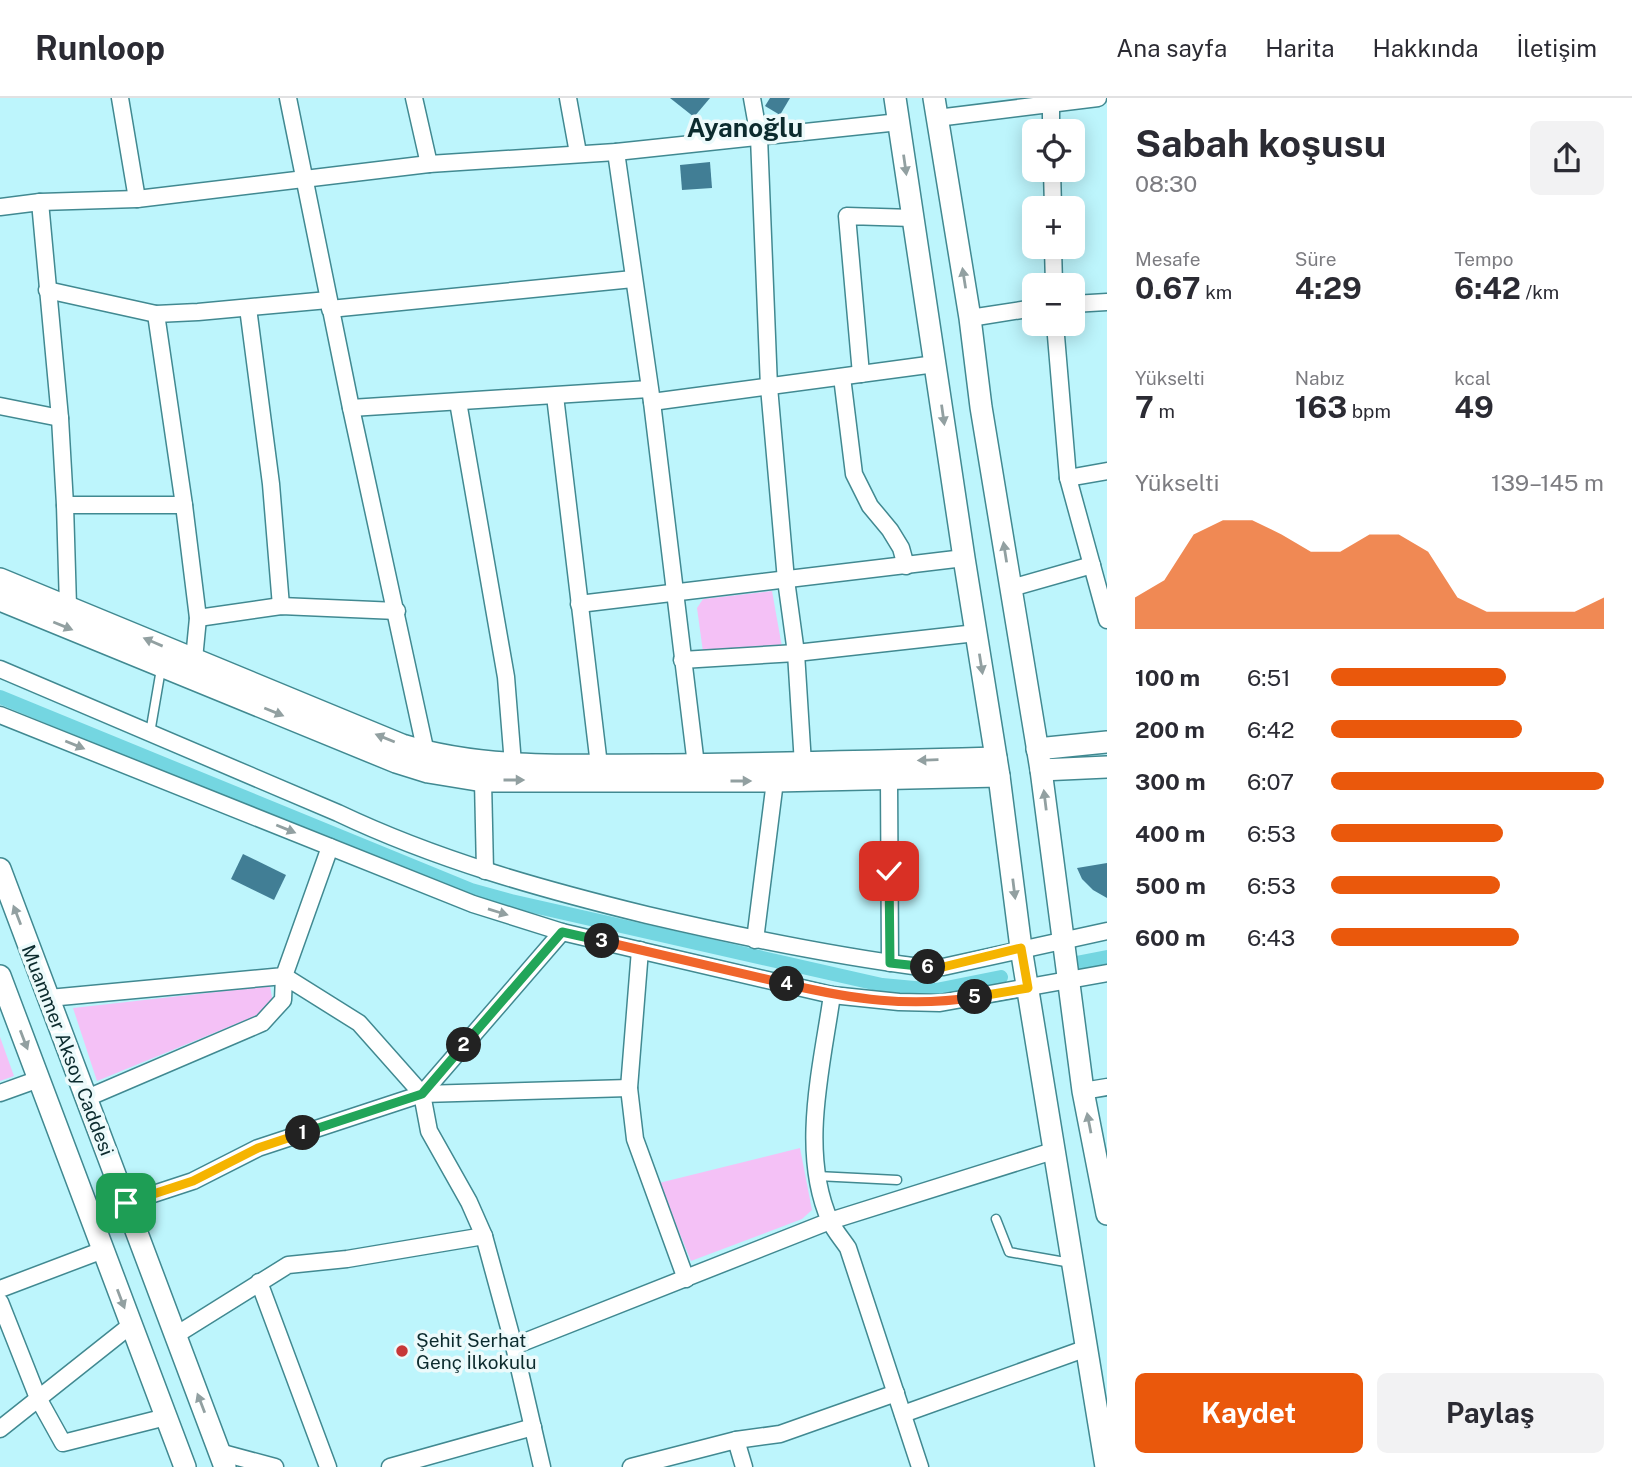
<!DOCTYPE html>
<html lang="tr">
<head>
<meta charset="utf-8">
<style>
  :root { --surface:#fff; --page:#f2f2f3; --text:#2b2b33; --muted:#7c7c81; --line:#e1e1e2; --accent:#ea580c }
  body { margin:0; font-family:"Public Sans",sans-serif; background:var(--page); color:var(--text); height:100vh; display:flex; flex-direction:column; font-size:26px; white-space:nowrap }
  * { box-sizing:border-box; margin:0 }
  p { font-size:23px; color:var(--muted) }
  .icon { flex:none; width:38px; height:38px; fill:none; stroke:currentColor; stroke-width:2; stroke-linecap:round; stroke-linejoin:round }
  .map { position:relative; flex:1; overflow:hidden }
  .drawer { display:flex; flex-direction:column; background:var(--surface); width:525px }
  .drawer>* { flex:none }
  .tools { position:absolute; left:1022px; top:21px; display:grid; gap:14px }
  .tools a { display:grid; place-items:center; width:63px; height:63px; border-radius:10px; background:var(--surface); box-shadow:0 4px 18px #0003; font-size:35px }
  .pin { position:absolute; display:grid; place-items:center; width:60px; height:60px; color:#fff; margin:-30px; border-radius:14px; box-shadow:0 4px 10px #0006 }
  .km { position:absolute; width:35px; height:35px; margin:-18px; border-radius:50%; background:#222; color:#fff; font-size:19px; line-height:35px; text-align:center }
  .round { display:grid; place-items:center; flex:none; width:74px; height:74px; border-radius:10px; background:var(--page) }
  .summary { display:flex; align-items:center; justify-content:space-between; height:119px; padding:0 28px }
  h1 { font-size:38px; font-weight:700; line-height:52px }
  .metrics { display:grid; grid-template-columns:repeat(3,1fr); gap:10px; height:119px; padding:7px 28px }
  .metrics div { display:grid; align-content:center }
  .metrics b { font-size:30px; font-weight:700 }
  .metrics small { font-size:19px; font-weight:400 }
  .metrics p { font-size:19px }
  .chart { height:196px; padding:14px 28px }
  .chart p { display:flex; justify-content:space-between }
  .chart svg { width:100%; height:126px; margin-top:7px; fill:var(--accent); opacity:.7 }
  .action { display:flex; gap:14px; margin-top:auto; padding:14px 28px }
  .action a { flex:1; height:80px; border-radius:10px; background:var(--accent); color:#fff; font-size:28px; font-weight:700; line-height:80px; text-align:center }
  .action a+a { background:var(--page); color:var(--text) }
  ul { padding:0 28px; list-style:none; font-size:23px }
  li { display:grid; grid-template-columns:112px 84px 1fr; align-items:center; height:52px }
  li i { height:18px; border-radius:9px; background:var(--accent) }
  header { display:flex; align-items:center; gap:42px; box-sizing:border-box; height:98px; padding:0 35px; background:var(--surface); border-bottom:2px solid var(--line) }
  header strong { font-size:33px }
  nav { display:flex; gap:38px; margin-inline-start:auto; font-size:24px }
  main { display:flex; flex:1; min-height:0 }
  .map>svg:first-child { display:block }
  .green { fill:#f4c1f6 }
  .lines { fill:none; stroke-linecap:round; stroke-linejoin:round }
  .canal { stroke:#74d6e1; stroke-width:14 }
  .building { fill:#417e95 }
  .lane-casing { stroke:#418991; stroke-width:11 }
  .street-casing { stroke:#418991; stroke-width:19 }
  .secondary-casing { stroke:#418991; stroke-width:24 }
  .lane { stroke:#fff; stroke-width:8 }
  .street { stroke:#fff; stroke-width:16 }
  .secondary { stroke:#fff; stroke-width:21 }
  .oneway { fill:#92a0a1 }
  .split-1-casing { stroke:#fff; stroke-width:14 }
  .split-2-casing { stroke:#fff; stroke-width:14 }
  .split-3-casing { stroke:#fff; stroke-width:14 }
  .split-4-casing { stroke:#fff; stroke-width:14 }
  .split-5-casing { stroke:#fff; stroke-width:14 }
  .split-6-casing { stroke:#fff; stroke-width:14 }
  .split-7-casing { stroke:#fff; stroke-width:14 }
  .split-1 { stroke:#f5b400; stroke-width:9 }
  .split-2 { stroke:#22a559; stroke-width:9 }
  .split-3 { stroke:#22a559; stroke-width:9 }
  .split-4 { stroke:#f0652b; stroke-width:9 }
  .split-5 { stroke:#f0652b; stroke-width:9 }
  .split-6 { stroke:#f5b400; stroke-width:9 }
  .split-7 { stroke:#22a559; stroke-width:9 }
  .poi-dot { fill:#c63737; stroke:#ecfafb; stroke-width:2.5 }
  .labels { text-anchor:middle; dominant-baseline:central; stroke-width:7; stroke-linejoin:round; paint-order:stroke }
  .street-label { font-size:19px; fill:#0c2b2e; stroke:#ecfafb }
  .poi-label { font-size:19px; fill:#0c2b2e; stroke:#ecfafb; text-anchor:start }
  .district-label { font-size:26px; font-weight:bold; fill:#0c2b2e; stroke:#ecfafb }
</style>
</head>
<body>
<header>
<strong>Runloop</strong>
<nav><a>Ana sayfa</a><a>Harita</a><a>Hakkında</a><a>İletişim</a></nav>
</header>
<main>
<div class="map">
<svg width="1107" height="1369" viewBox="0 0 1107 1369">
  <rect width="100%" height="100%" fill="#bdf5fc"/>
  <!-- green -->
  <g class="green">
    <polygon points="772,493 782,549 703,554 697,510 703,501"/>
    <polygon points="270,888 273,905 265,914 97,983 73,910"/>
    <polygon points="0,939 14,978 0,983"/>
    <polygon points="800,1050 812,1112 802,1121 691,1163 659,1085"/>
  </g>
  <g class="lines">
    <!-- canal -->
    <g class="canal">
      <polyline points="0,599 471,792 511,803 882,887 936,892 1001,879"/>
      <polyline points="1076,865 1107,859"/>
    </g>
  </g>
  <!-- building -->
  <g class="building">
    <polygon points="670,0 710,0 694,19"/>
    <polygon points="770,0 790,0 780,17 765,8"/>
    <polygon points="710,64 712,90 682,92 680,67"/>
    <polygon points="243,756 286,777 274,802 231,781"/>
    <polygon points="1107,765 1107,800 1093,792 1082,781 1077,770"/>
  </g>
  <g class="lines">
    <!-- lane casing -->
    <g class="lane-casing">
      <g id="lane">
        <polyline points="150,635 161,571"/>
        <polyline points="817,1078 897,1082"/>
        <polyline points="996,1121 1009,1154 1071,1165"/>
      </g>
    </g>
    <!-- street casing -->
    <g class="street-casing">
      <g id="street">
        <polyline points="120,0 137,101"/>
        <polyline points="288,0 351,310 426,655"/>
        <polyline points="414,0 429,66"/>
        <polyline points="568,0 578,55"/>
        <polyline points="752,0 759,39 769,289 786,482 796,555 803,666"/>
        <polyline points="1051,4 1051,33"/>
        <polyline points="937,20 1098,0"/>
        <polyline points="616,54 652,304 696,667"/>
        <polyline points="1052,72 1053,110"/>
        <polyline points="40,104 60,320 65,407 68,508"/>
        <polyline points="0,109 40,104 137,101 429,66 616,54 899,24"/>
        <polyline points="1053,149 1054,187"/>
        <polyline points="47,192 156,216 198,214 328,202"/>
        <polyline points="1073,206 1107,204"/>
        <polyline points="248,210 271,386 281,508"/>
        <polyline points="330,211 633,181"/>
        <polyline points="156,216 184,407 198,520 194,561"/>
        <polyline points="970,220 1034,210"/>
        <polyline points="1055,226 1068,380 1107,522"/>
        <polyline points="861,276 847,118 913,120"/>
        <polyline points="842,279 854,376 870,408 890,432 901,450 906,468"/>
        <polyline points="555,298 599,667"/>
        <polyline points="458,304 506,579 513,666"/>
        <polyline points="652,304 935,266"/>
        <polyline points="0,308 60,320"/>
        <polyline points="351,310 649,291"/>
        <polyline points="1068,380 1107,373"/>
        <polyline points="65,407 184,407"/>
        <polyline points="1011,490 1092,467"/>
        <polyline points="579,506 964,460"/>
        <polyline points="198,520 281,508 397,513"/>
        <polyline points="682,562 796,555 976,535"/>
        <path d="M0,571L338,715C437,762 541,791 647,817C737,838 828,857 920,869H943L1107,833"/>
        <polyline points="0,617 473,806 562,834 647,854 832,897 899,904 940,905 1107,875"/>
        <polyline points="889,681 890,865"/>
        <polyline points="483,683 485,773"/>
        <polyline points="755,842 775,683"/>
        <polyline points="640,852 629,990 635,1041 686,1181"/>
        <path d="M832,897C822,968 799,1054 830,1123C834,1132 842,1141 848,1150L920,1369"/>
        <polyline points="49,900 284,878 330,749"/>
        <polyline points="1083,993 1107,989"/>
        <polyline points="0,995 39,981"/>
        <polyline points="422,996 629,990"/>
        <polyline points="87,1000 262,925 283,902 284,878 359,925 422,996 429,1033 469,1104 484,1138 514,1248 542,1369"/>
        <polyline points="126,1105 193,1083 258,1050 422,996 562,834"/>
        <polyline points="259,1184 328,1369"/>
        <polyline points="0,1191 103,1152"/>
        <polyline points="0,1204 38,1300 63,1345 166,1319"/>
        <polyline points="176,1237 288,1167 347,1161 484,1138"/>
        <polyline points="514,1248 830,1123 1056,1052"/>
        <polyline points="903,1316 1087,1250"/>
        <polyline points="0,1331 131,1227"/>
        <polyline points="736,1342 744,1369"/>
        <polyline points="219,1354 275,1369"/>
        <polyline points="390,1369 533,1329"/>
        <polyline points="631,1369 736,1342 780,1336 896,1295"/>
      </g>
    </g>
    <!-- secondary casing -->
    <g class="secondary-casing">
      <g id="secondary">
        <polyline points="895,0 964,460 999,678 1021,850 1106,1369"/>
        <polyline points="934,0 970,220 981,309 1041,672 1083,993 1107,1116"/>
        <path d="M0,481L402,647C484,672 571,667 656,667C769,666 883,663 996,660"/>
        <polyline points="0,502 396,664 428,674 483,683 775,683 999,678"/>
        <polyline points="1037,651 1107,644"/>
        <polyline points="1041,672 1107,669"/>
        <polyline points="0,771 225,1369"/>
        <polyline points="0,878 185,1369"/>
      </g>
    </g>
    <!-- lane -->
    <use href="#lane" class="lane"/>
    <!-- street -->
    <use href="#street" class="street"/>
    <!-- secondary -->
    <use href="#secondary" class="secondary"/>
  </g>
  <!-- one-way arrows -->
  <defs><path id="oneway-solid" d="M-6-.8H1V-3.2L6.5 0L1 3.2V.8H-6Z" transform="scale(1.75)"/></defs>
  <g class="oneway">
    <use href="#oneway-solid" transform="translate(905 67) rotate(82)"/>
    <use href="#oneway-solid" transform="translate(964 180) rotate(-99)"/>
    <use href="#oneway-solid" transform="translate(943 317) rotate(82)"/>
    <use href="#oneway-solid" transform="translate(1005 454) rotate(-99)"/>
    <use href="#oneway-solid" transform="translate(63 528) rotate(22)"/>
    <use href="#oneway-solid" transform="translate(153 544) rotate(-157)"/>
    <use href="#oneway-solid" transform="translate(981 566) rotate(81)"/>
    <use href="#oneway-solid" transform="translate(274 614) rotate(22)"/>
    <use href="#oneway-solid" transform="translate(385 640) rotate(-158)"/>
    <use href="#oneway-solid" transform="translate(75 647) rotate(22)"/>
    <use href="#oneway-solid" transform="translate(928 662) rotate(178)"/>
    <use href="#oneway-solid" transform="translate(514 682)"/>
    <use href="#oneway-solid" transform="translate(741 683)"/>
    <use href="#oneway-solid" transform="translate(1045 702) rotate(-97)"/>
    <use href="#oneway-solid" transform="translate(286 731) rotate(22)"/>
    <use href="#oneway-solid" transform="translate(1014 791) rotate(83)"/>
    <use href="#oneway-solid" transform="translate(498 814) rotate(17)"/>
    <use href="#oneway-solid" transform="translate(17 817) rotate(-111)"/>
    <use href="#oneway-solid" transform="translate(24 942) rotate(69)"/>
    <use href="#oneway-solid" transform="translate(1089 1025) rotate(-101)"/>
    <use href="#oneway-solid" transform="translate(121 1201) rotate(69)"/>
    <use href="#oneway-solid" transform="translate(201 1305) rotate(-111)"/>
  </g>
  <g class="lines">
    <!-- split-1 casing -->
    <g class="split-1-casing">
      <polyline id="split-1" points="126,1105 193,1083 258,1050 303,1035"/>
    </g>
    <!-- split-2 casing -->
    <g class="split-2-casing">
      <polyline id="split-2" points="303,1035 422,996 464,947"/>
    </g>
    <!-- split-3 casing -->
    <g class="split-3-casing">
      <polyline id="split-3" points="464,947 562,834 602,843"/>
    </g>
    <!-- split-4 casing -->
    <g class="split-4-casing">
      <polyline id="split-4" points="602,843 787,886"/>
    </g>
    <!-- split-5 casing -->
    <g class="split-5-casing">
      <path id="split-5" d="M787,886C851,901 910,910 975,899"/>
    </g>
    <!-- split-6 casing -->
    <g class="split-6-casing">
      <polyline id="split-6" points="928,869 943,869 1021,850 1028,890 975,899"/>
    </g>
    <!-- split-7 casing -->
    <g class="split-7-casing">
      <polyline id="split-7" points="889,773 890,865 928,869"/>
    </g>
    <!-- split-1 -->
    <use href="#split-1" class="split-1"/>
    <!-- split-2 -->
    <use href="#split-2" class="split-2"/>
    <!-- split-3 -->
    <use href="#split-3" class="split-3"/>
    <!-- split-4 -->
    <use href="#split-4" class="split-4"/>
    <!-- split-5 -->
    <use href="#split-5" class="split-5"/>
    <!-- split-6 -->
    <use href="#split-6" class="split-6"/>
    <!-- split-7 -->
    <use href="#split-7" class="split-7"/>
  </g>
  <!-- markers -->
  <circle class="poi-dot" cx="402" cy="1253" r="7"/>
  <g class="labels">
    <!-- street labels -->
    <g class="street-label">
      <text transform="translate(68 952) rotate(69)">Muammer Aksoy Caddesi</text>
    </g>
    <!-- poi labels -->
    <g class="poi-label">
      <text x="416" y="1242">Şehit Serhat<tspan x="416" dy="22">Genç İlkokulu</tspan></text>
    </g>
    <!-- district labels -->
    <g class="district-label">
      <text x="745" y="29">Ayanoğlu</text>
    </g>
  </g>
</svg>
<div class="tools">
<a><svg class="icon" aria-label="locate" viewBox="0 0 24 24"><circle cx="12" cy="12" r="6"/><path d="M12 2v4M12 18v4M2 12h4M18 12h4"/></svg></a>
<a>+</a>
<a>−</a>
</div>
<div class="pin" style="left:126px;top:1105px;background:#1e9e55"><svg class="icon" aria-label="arrive" viewBox="0 0 24 24"><path d="M6 21V4h12l-3 4 3 4H6"/></svg></div>
<div class="pin" style="left:889px;top:773px;background:#d93025"><svg class="icon" aria-label="check" viewBox="0 0 24 24"><path d="M5 12l5 5 9-10"/></svg></div>
<b class="km" style="left:303px;top:1035px">1</b>
<b class="km" style="left:464px;top:947px">2</b>
<b class="km" style="left:602px;top:843px">3</b>
<b class="km" style="left:787px;top:886px">4</b>
<b class="km" style="left:975px;top:899px">5</b>
<b class="km" style="left:928px;top:869px">6</b>
</div>
<section class="drawer">
<div class="summary"><div><h1>Sabah koşusu</h1><p>08:30</p></div><a class="round"><svg class="icon" aria-label="share" viewBox="0 0 24 24"><path d="M12 15V3M7 8l5-5 5 5M5 13v7h14v-7"/></svg></a></div>
<div class="metrics">
<div><p>Mesafe</p><b>0.67<small> km</small></b></div>
<div><p>Süre</p><b>4:29</b></div>
<div><p>Tempo</p><b>6:42<small> /km</small></b></div>
</div>
<div class="metrics">
<div><p>Yükselti</p><b>7<small> m</small></b></div>
<div><p>Nabız</p><b>163<small> bpm</small></b></div>
<div><p>kcal</p><b>49</b></div>
</div>
<div class="chart"><p><span>Yükselti</span>139–145 m</p>
<svg viewBox="0 0 160 44" preserveAspectRatio="none"><path d="M0 44V33L10 27L20 11L30 6L40 6L50 11L60 17L70 17L80 11L90 11L100 17L110 33L120 38L130 38L140 38L150 38L160 33V44z"/></svg>
</div>
<ul>
<li><b>100 m</b>6:51<i style="width:64%"></i></li>
<li><b>200 m</b>6:42<i style="width:70%"></i></li>
<li><b>300 m</b>6:07<i style="width:100%"></i></li>
<li><b>400 m</b>6:53<i style="width:63%"></i></li>
<li><b>500 m</b>6:53<i style="width:62%"></i></li>
<li><b>600 m</b>6:43<i style="width:69%"></i></li>
</ul>
<div class="action"><a>Kaydet</a><a>Paylaş</a></div>
</section>
</main>
</body>
</html>
